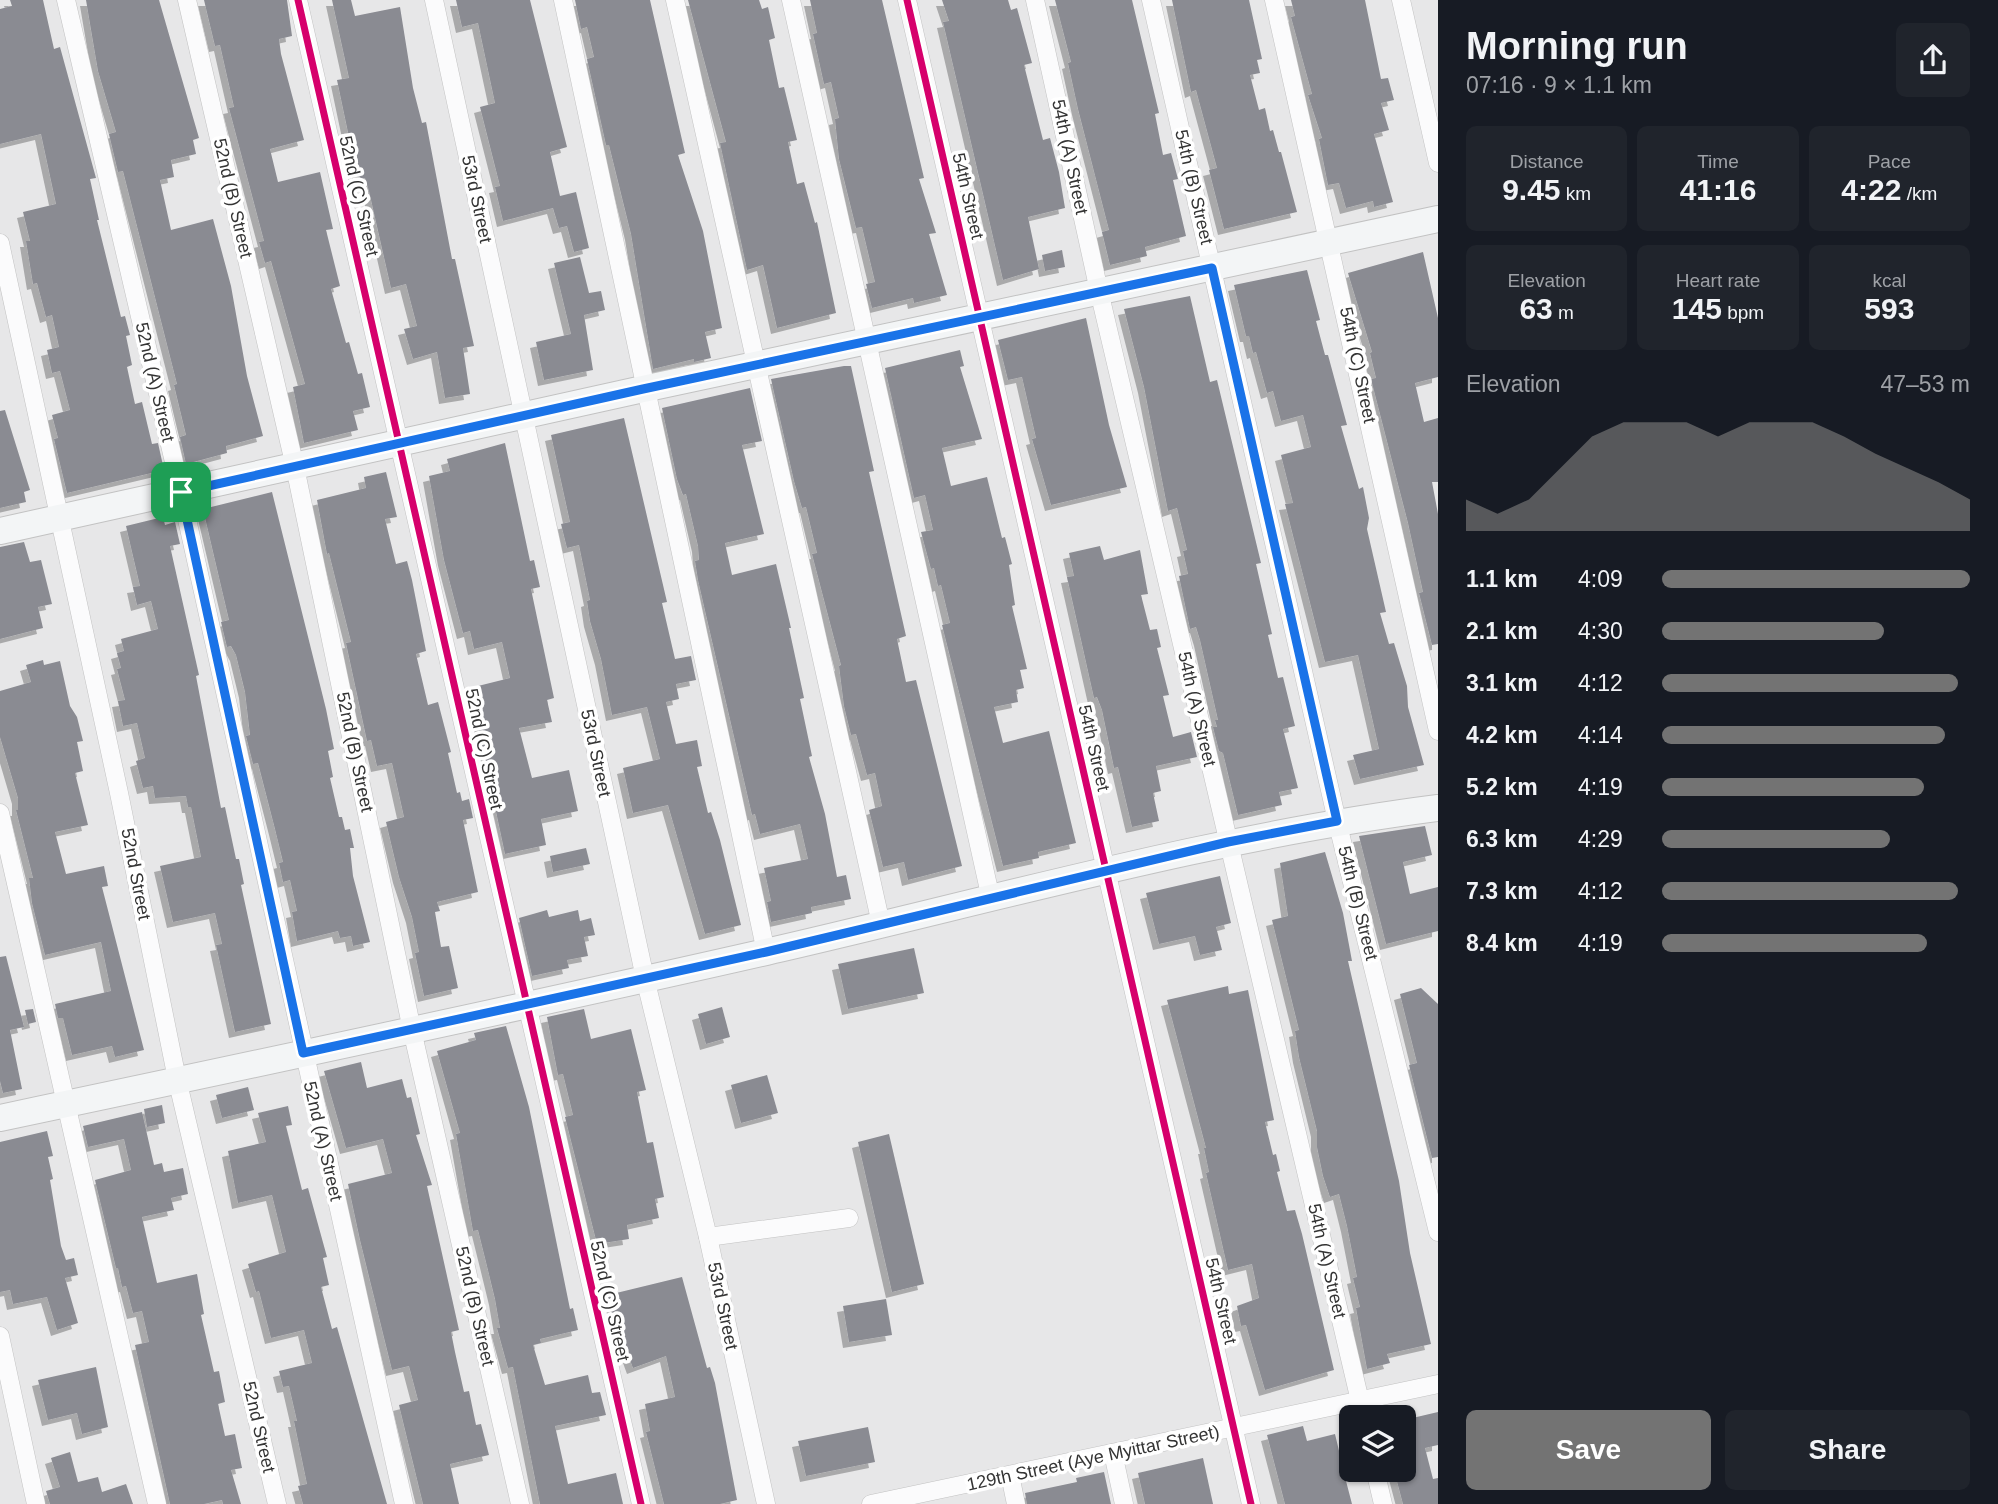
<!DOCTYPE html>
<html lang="en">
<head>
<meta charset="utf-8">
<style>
  :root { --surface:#171b24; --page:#20242c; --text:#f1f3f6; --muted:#9ea1a6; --accent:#737373 }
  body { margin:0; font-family:Arial,sans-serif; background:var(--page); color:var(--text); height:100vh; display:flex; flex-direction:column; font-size:26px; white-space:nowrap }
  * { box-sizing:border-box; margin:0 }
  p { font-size:23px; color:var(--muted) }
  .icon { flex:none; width:38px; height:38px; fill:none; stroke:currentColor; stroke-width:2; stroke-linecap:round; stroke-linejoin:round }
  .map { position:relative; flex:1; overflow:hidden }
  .drawer { display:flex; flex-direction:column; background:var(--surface); width:560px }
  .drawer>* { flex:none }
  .controls { position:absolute; left:1339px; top:1405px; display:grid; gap:14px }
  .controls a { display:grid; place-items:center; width:77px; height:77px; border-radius:10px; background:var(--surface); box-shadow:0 2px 5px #0004; font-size:35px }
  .pin { position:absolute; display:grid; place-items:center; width:60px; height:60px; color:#fff; margin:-30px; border-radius:14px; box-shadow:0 4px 10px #0006 }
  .round { display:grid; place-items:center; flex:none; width:74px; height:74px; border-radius:10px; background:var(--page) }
  .summary { display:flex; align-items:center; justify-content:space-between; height:119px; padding:0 28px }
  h1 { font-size:38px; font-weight:700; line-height:52px }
  .stats { display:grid; grid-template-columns:repeat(3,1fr); gap:10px; height:119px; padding:7px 28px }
  .stats div { display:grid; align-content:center; border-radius:10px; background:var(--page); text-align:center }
  .stats b { font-size:30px; font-weight:700 }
  .stats small { font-size:19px; font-weight:400 }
  .stats p { font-size:19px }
  .chart { height:196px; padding:14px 28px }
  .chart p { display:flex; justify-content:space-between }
  .chart svg { width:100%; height:126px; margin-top:7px; fill:var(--accent); opacity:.7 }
  .primary-button { display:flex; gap:14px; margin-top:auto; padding:14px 28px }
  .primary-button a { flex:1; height:80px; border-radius:10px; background:var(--accent); color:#fff; font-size:28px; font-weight:700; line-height:80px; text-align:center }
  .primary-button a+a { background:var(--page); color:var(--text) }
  ul { padding:0 28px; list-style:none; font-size:23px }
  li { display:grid; grid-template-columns:112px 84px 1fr; align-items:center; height:52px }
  li i { height:18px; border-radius:9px; background:var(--accent) }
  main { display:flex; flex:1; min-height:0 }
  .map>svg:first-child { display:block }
  .building { fill:#8a8b92; filter:url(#shadow) }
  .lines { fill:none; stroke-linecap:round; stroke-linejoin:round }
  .street-casing { stroke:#c2c2c2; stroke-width:19 }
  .secondary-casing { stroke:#c2c2c2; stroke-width:28 }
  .street { stroke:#fbfbfc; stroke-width:18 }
  .secondary { stroke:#f3f5f6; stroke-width:26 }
  .cycleway-casing { stroke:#fff; stroke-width:11 }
  .cycleway { stroke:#d6006c; stroke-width:7 }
  .route-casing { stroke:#fff; stroke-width:14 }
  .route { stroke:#1a73e8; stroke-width:9 }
  .labels { text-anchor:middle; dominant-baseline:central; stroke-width:7; stroke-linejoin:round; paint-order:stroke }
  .street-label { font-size:18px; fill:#343434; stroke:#fff }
</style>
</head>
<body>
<main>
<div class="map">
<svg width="1438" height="1504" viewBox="0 0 1438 1504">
  <defs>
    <filter id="shadow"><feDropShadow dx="-6" dy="6" stdDeviation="0" flood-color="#0004"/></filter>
  </defs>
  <rect width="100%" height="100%" fill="#e7e7e8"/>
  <!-- building -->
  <g class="building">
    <polygon points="10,0 43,0 54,49 60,47 96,178 90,179 99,220 97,220 121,317 125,316 130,335 126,336 132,365 127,367 135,404 142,402 152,444 158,443 164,470 67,493 54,439 58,438 52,415 70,410 60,371 52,373 47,350 59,347 52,315 46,317 37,283 33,284 26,241 30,241 23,212 56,204 41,134 0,144 0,9 12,6"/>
    <polygon points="86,0 159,0 199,138 193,140 196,154 171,160 174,177 160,180 171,230 213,219 231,286 247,376 263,436 226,446 227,453 186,464 180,437 186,435 174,385 177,384 123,171 118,172 109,134 116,132 98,71"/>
    <polygon points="204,0 287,0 292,36 279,39 281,54 304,140 270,149 278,182 320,172 333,229 326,230 340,286 331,289 346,343 349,342 358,374 362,373 370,407 353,411 358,430 304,443 293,387 305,384 271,261 265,263 259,242 264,241 229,108 234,107 220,45 215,46"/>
    <polygon points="332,0 351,0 355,16 400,7 413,88 422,123 426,122 452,259 455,259 474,346 463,348 470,394 445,398 437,352 413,359 404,329 417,326 406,284 391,288 369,191 365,178 360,179 349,137 337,80 349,78"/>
    <polygon points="456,0 530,0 567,147 550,152 560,196 576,192 589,248 574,252 567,226 559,228 553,208 503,221 495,187 500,186 480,107 495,103 478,23 462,27"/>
    <polygon points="575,0 650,0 685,153 678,155 703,231 722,328 705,332 711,358 694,362 694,359 653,369 631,234 609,145 606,145 587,59 594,57 587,27 581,29"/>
    <polygon points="688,0 759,0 762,9 768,7 775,38 769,40 779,88 784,87 797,140 788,142 797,184 804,182 815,223 817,222 836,313 777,328 763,265 747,270 720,143 726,142"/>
    <polygon points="810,0 882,0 924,178 919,179 936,233 929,234 947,295 914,303 913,298 872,308 866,284 875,282 862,227 856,228 839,159 835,119 839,118 831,82 824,84 813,34 817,33"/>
    <polygon points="942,0 1008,0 1011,10 1017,8 1032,63 1024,65 1043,140 1050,138 1059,172 1065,208 1028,217 1039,269 1003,280 943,22 949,21"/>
    <polygon points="1055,0 1132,0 1159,113 1155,114 1163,155 1171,153 1178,179 1173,180 1186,236 1145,247 1147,256 1110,265 1102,232 1109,230 1078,109 1068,63 1071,62"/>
    <polygon points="1172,0 1249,0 1262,59 1257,60 1260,73 1250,75 1259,110 1265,108 1270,131 1273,130 1279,152 1281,152 1297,212 1224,229 1209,170 1217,168 1196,90 1191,92"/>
    <polygon points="1291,0 1365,0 1381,79 1388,78 1394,100 1381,103 1389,130 1374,134 1393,202 1374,207 1373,201 1346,208 1339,183 1328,185 1319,139 1322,138 1308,95 1312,94 1291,17 1295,16"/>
    <polygon points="1062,250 1065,267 1045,271 1042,255"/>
    <polygon points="1423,252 1438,318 1438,377 1415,383 1424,422 1438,418 1438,482 1432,482 1438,514 1438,644 1432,645 1419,593 1423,592 1408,523 1371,379 1376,378 1370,353 1372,352 1348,273"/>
    <polygon points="580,257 589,293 601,291 605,310 584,315 593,370 544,380 536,342 571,334 554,263"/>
    <polygon points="1307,270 1320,320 1316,321 1325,355 1328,355 1347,425 1341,426 1359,489 1363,487 1369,518 1367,529 1386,612 1380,613 1389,644 1394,643 1400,663 1407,686 1408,707 1424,765 1360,779 1353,755 1379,749 1358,655 1325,662 1285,504 1293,503 1281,455 1311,447 1303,415 1281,421 1273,391 1267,393 1256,352 1253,353 1249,336 1246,336 1234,285"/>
    <polygon points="1190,296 1210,382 1217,380 1261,563 1256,564 1272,634 1268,635 1278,678 1283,677 1295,726 1283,729 1298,788 1279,792 1282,805 1238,815 1223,753 1219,751 1213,727 1217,727 1215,720 1218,720 1200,640 1196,627 1190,629 1179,576 1188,574 1183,551 1187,550 1177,508 1168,511 1144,387 1124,309"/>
    <polygon points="1086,318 1109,425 1127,487 1051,505 1032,439 1036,438 1022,377 1008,380 998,340"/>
    <polygon points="960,350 964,366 960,367 982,439 942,448 951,486 987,477 1002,538 1005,537 1012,564 1009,565 1015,605 1012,606 1027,669 1020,670 1024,688 1016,690 1018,702 994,707 1003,743 1049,731 1076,843 1038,852 1039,858 1003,866 942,625 950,623 941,585 938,586 934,568 931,569 921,532 933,530 925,495 914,498 885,368"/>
    <polygon points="844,366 851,366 874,471 869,472 906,636 897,639 906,682 916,680 962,866 908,880 904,862 883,867 869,810 882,806 875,773 867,775 856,734 851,735 844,706 839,666 841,665 812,554 817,553 806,507 802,508 794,481 771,379"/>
    <polygon points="750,388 762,441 742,445 764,534 725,543 732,575 776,564 791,628 789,628 804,698 800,699 812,756 809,757 825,814 837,877 846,875 851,899 811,907 812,913 771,922 767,902 771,901 764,868 808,859 800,824 760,834 755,814 752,815 698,580 695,561 699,560 698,546 686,494 683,495 677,479 662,408"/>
    <polygon points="5,410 30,490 24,492 26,502 0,508 0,411"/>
    <polygon points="624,418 667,602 662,603 675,659 691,656 696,680 676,684 679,699 666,702 676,744 697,740 702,766 697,767 708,813 711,812 720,840 741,925 705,934 668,805 633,813 623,768 660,759 647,707 612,715 601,659 590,621 587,601 590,600 579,545 567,548 561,524 570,522 551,435"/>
    <polygon points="505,443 530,561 534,560 540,587 531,589 554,698 547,700 552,722 519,728 532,778 569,770 578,811 541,819 546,845 505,854 470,688 510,678 502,642 474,649 470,631 463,633 444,560 429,476 450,471 447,459"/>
    <polygon points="386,472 397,517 385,519 396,564 407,561 412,580 426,651 416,654 428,705 438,702 451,752 448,753 457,793 460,792 462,801 469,799 473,818 463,820 478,892 437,902 440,911 435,912 441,947 449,946 458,988 424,996 415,953 419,952 412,917 399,877 386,822 404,817 392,763 377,766 371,740 367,741 346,643 351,642 329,553 327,554 317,500 366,488 364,477"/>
    <polygon points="272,492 326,709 334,749 328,751 333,777 330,778 339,817 342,817 345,830 350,829 354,848 350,848 353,876 370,942 353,946 351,936 340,938 338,931 297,941 292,912 297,911 290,880 283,882 279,863 283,862 275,829 258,763 253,764 246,736 250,735 245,692 236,655 231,646 227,647 221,622 229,620 203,509"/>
    <polygon points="163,517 165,525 175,522 180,544 170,546 199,675 196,676 221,808 225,807 236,859 239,859 244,884 241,885 271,1024 235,1032 216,945 222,944 215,913 173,922 160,866 201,857 191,807 188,807 186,796 155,798 153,786 143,788 136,761 145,758 137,723 123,726 118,701 125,700 117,669 121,668 117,653 124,651 121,639 158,629 151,601 137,605 133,587 140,586 126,526"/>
    <polygon points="24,542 30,562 41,560 52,604 38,607 43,628 0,639 0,547"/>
    <polygon points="1100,546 1104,560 1140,550 1148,594 1141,595 1150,630 1157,629 1161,647 1157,648 1169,695 1163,696 1173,737 1191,732 1197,757 1156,766 1161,791 1153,793 1159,821 1132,827 1118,767 1114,768 1102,710 1097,697 1094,698 1067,577 1074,576 1069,553"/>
    <polygon points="43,660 44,665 60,661 70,706 77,717 83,741 77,742 83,771 75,773 88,825 55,832 66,874 104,866 108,886 102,887 144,1050 115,1057 112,1046 72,1055 63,1018 58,1018 55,1004 111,991 101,942 45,955 32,903 29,878 33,878 16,810 18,810 18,798 0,737 0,691 31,682 26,665"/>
    <polygon points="1425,826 1432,855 1403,862 1410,894 1438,887 1438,931 1386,944 1359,836"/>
    <polygon points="586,848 590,864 553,872 550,856"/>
    <polygon points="1325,852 1343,913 1352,961 1348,961 1399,1181 1410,1253 1431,1344 1387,1354 1390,1363 1367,1369 1356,1308 1360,1307 1353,1278 1357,1277 1347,1226 1339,1194 1330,1197 1323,1176 1317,1147 1317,1131 1299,1057 1295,1031 1299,1030 1272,920 1288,916 1280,863"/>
    <polygon points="1220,876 1231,923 1216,927 1222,950 1200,955 1195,936 1159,944 1146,893"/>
    <polygon points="547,910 549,917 578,910 580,921 591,918 595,935 584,937 588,956 567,960 569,968 532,976 519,918"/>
    <polygon points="914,948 924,993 848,1009 838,964"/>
    <polygon points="6,956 24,1027 10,1030 22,1089 3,1093 0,1081 0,957"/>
    <polygon points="1228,986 1229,994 1248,990 1274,1120 1265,1122 1273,1155 1276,1154 1280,1171 1277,1172 1287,1211 1295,1210 1302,1234 1334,1370 1265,1390 1246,1325 1241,1326 1237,1306 1259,1298 1252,1264 1228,1270 1206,1173 1209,1172 1204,1148 1206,1148 1167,1000"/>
    <polygon points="1421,988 1438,1004 1438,1157 1432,1158 1409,1065 1417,1063 1400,994"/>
    <polygon points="722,1007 730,1037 706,1044 698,1014"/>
    <polygon points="33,1009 36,1022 28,1024 25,1010"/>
    <polygon points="584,1009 591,1039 631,1029 646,1090 637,1092 647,1143 653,1142 664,1197 655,1199 659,1218 627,1225 629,1239 597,1244 565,1117 573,1115 563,1074 558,1075 547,1017"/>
    <polygon points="506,1026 529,1107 570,1309 573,1308 578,1330 540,1339 541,1343 533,1345 545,1385 588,1375 592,1393 600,1392 606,1415 555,1426 568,1484 616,1473 623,1504 540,1504 513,1367 508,1368 497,1328 500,1328 495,1299 486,1262 478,1230 473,1231 456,1134 460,1133 437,1051 476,1040 474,1033"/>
    <polygon points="361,1062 367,1088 402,1079 407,1098 411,1097 420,1134 416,1135 432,1185 427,1186 459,1330 451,1332 455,1352 464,1392 469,1391 476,1425 481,1424 489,1455 450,1464 459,1504 423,1504 399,1405 418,1400 409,1366 392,1370 360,1240 348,1184 392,1173 383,1139 346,1148 324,1071"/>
    <polygon points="767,1075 778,1113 741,1123 731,1085"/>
    <polygon points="248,1087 254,1110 222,1118 216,1095"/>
    <polygon points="162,1105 165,1123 147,1127 144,1109"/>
    <polygon points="288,1106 292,1125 286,1126 302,1190 308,1188 327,1257 323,1258 329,1285 321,1287 332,1329 337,1327 387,1504 303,1504 298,1486 307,1484 294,1421 297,1421 289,1386 283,1387 279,1371 312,1363 304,1330 271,1338 259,1291 256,1292 248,1264 286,1252 272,1195 238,1203 228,1151 266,1142 258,1113"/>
    <polygon points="142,1112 154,1165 162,1163 164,1172 183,1168 188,1194 171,1198 174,1210 142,1217 157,1283 197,1274 204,1314 201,1315 214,1372 219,1371 225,1402 218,1404 225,1436 235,1434 242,1468 231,1470 241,1504 223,1504 222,1500 204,1504 170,1504 135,1345 149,1342 142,1311 133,1313 126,1286 122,1287 118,1268 116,1268 95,1180 131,1170 124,1139 88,1147 83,1126"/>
    <polygon points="47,1131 53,1156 48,1157 53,1179 50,1180 61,1246 66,1260 74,1258 78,1275 65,1278 78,1323 57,1330 47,1297 13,1304 10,1290 0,1292 0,1142"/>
    <polygon points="889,1134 924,1284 892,1292 858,1142"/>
    <polygon points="682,1277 707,1368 710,1367 715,1383 737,1500 720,1504 664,1504 646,1432 650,1431 645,1404 675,1397 666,1356 633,1368 625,1346 620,1347 610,1310 608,1295"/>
    <polygon points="886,1299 892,1335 849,1342 843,1306"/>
    <polygon points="96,1367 108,1427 82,1434 77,1413 48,1420 38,1380"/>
    <polygon points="1438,1412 1438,1445 1425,1448 1433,1479 1438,1478 1438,1504 1403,1504 1394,1470 1404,1470 1404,1420"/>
    <polygon points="1303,1426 1307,1441 1335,1434 1340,1455 1351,1453 1351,1480 1346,1481 1352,1504 1285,1504 1267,1435"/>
    <polygon points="868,1427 875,1462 806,1476 798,1441"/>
    <polygon points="70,1452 78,1482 98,1477 102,1492 126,1484 133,1504 50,1504 46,1491 60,1487 51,1458"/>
    <polygon points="1203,1458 1213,1504 1145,1504 1138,1473"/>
    <polygon points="1104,1472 1111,1504 1027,1504 1025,1493 1077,1482 1076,1478"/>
  </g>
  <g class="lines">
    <!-- street casing -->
    <g class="street-casing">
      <g id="street">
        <polyline points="66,0 181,492 404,1504"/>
        <polyline points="187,0 295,467 412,1030 520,1504"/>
        <polyline points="298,0 641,1504"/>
        <polyline points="434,0 645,978 708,1237 766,1504"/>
        <polyline points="563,0 766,952"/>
        <polyline points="675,0 881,924"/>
        <polyline points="791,0 991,899"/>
        <polyline points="907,0 1251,1504"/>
        <polyline points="1035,0 1099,291 1364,1418"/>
        <polyline points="1151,0 1337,821 1438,1232"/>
        <polyline points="1274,0 1438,731"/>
        <polyline points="1401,0 1438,163"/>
        <polyline points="0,243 119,793 177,1079 277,1504"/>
        <polyline points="0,813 157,1504"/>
        <polyline points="708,1237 849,1218"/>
        <polyline points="0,1336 36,1504"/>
        <polyline points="1113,1453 1124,1504"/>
        <polyline points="1375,1470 1383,1504"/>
        <polyline points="1010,1475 1016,1504"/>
        <polyline points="871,1504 1438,1384"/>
      </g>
    </g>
    <!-- secondary casing -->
    <g class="secondary-casing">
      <g id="secondary">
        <polyline points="0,531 643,389 1438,219"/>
        <path d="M0,1118C256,1064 511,1010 766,952C989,901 1211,837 1438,808"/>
      </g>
    </g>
    <!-- street -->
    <use href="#street" class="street"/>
    <!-- secondary -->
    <use href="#secondary" class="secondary"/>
    <!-- cycleway casing -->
    <g class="cycleway-casing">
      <g id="cycleway">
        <polyline points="298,0 641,1504"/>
        <polyline points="907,0 1251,1504"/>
      </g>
    </g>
    <!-- cycleway -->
    <use href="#cycleway" class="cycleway"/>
  </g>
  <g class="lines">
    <!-- route casing -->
    <g class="route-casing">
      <polygon id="route" points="1212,268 1337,821 1228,842 766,952 303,1053 181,492 643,389"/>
    </g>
    <!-- route -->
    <use href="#route" class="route"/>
  </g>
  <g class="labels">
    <!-- street labels -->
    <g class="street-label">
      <text transform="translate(1070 157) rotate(78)">54th (A) Street</text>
      <text transform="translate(1194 187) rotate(77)">54th (B) Street</text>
      <text transform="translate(359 196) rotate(77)">52nd (C) Street</text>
      <text transform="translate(968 196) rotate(77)">54th Street</text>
      <text transform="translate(233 198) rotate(77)">52nd (B) Street</text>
      <text transform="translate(477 199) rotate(78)">53rd Street</text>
      <text transform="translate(1358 365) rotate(78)">54th (C) Street</text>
      <text transform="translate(155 382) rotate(77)">52nd (A) Street</text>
      <text transform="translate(1197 709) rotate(77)">54th (A) Street</text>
      <text transform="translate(1094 748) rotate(77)">54th Street</text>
      <text transform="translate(484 749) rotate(78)">52nd (C) Street</text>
      <text transform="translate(355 752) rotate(78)">52nd (B) Street</text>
      <text transform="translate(596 753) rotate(78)">53rd Street</text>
      <text transform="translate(136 874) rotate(79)">52nd Street</text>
      <text transform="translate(1358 903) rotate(76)">54th (B) Street</text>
      <text transform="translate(323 1141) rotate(77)">52nd (A) Street</text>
      <text transform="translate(1327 1261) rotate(77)">54th (A) Street</text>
      <text transform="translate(610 1301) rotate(77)">52nd (C) Street</text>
      <text transform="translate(1221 1301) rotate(77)">54th Street</text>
      <text transform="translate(475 1306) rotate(77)">52nd (B) Street</text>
      <text transform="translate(723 1306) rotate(78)">53rd Street</text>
      <text transform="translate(259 1427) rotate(77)">52nd Street</text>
      <text transform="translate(1093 1458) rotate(-12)">129th Street (Aye Myittar Street)</text>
    </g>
  </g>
</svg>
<div class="controls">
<a><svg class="icon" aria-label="layers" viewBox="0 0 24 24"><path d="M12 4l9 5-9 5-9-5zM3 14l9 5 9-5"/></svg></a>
</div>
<div class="pin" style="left:181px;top:492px;background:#1e9e55"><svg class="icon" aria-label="arrive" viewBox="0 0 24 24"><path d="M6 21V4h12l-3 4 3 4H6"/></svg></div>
</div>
<section class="drawer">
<div class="summary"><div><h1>Morning run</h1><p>07:16 · 9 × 1.1 km</p></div><a class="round"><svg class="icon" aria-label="share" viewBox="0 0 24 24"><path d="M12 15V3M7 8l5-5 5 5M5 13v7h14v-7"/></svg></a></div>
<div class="stats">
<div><p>Distance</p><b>9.45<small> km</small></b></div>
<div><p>Time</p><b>41:16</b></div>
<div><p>Pace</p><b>4:22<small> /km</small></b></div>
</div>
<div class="stats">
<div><p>Elevation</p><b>63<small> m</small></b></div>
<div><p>Heart rate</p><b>145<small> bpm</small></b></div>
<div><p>kcal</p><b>593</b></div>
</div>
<div class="chart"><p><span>Elevation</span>47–53 m</p>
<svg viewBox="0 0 160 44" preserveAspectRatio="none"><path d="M0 44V33L10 38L20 33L30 22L40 11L50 6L60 6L70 6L80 11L90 6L100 6L110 6L120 11L130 17L140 22L150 27L160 33V44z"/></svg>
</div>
<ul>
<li><b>1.1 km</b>4:09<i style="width:100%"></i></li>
<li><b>2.1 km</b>4:30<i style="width:72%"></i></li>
<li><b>3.1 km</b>4:12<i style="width:96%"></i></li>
<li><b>4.2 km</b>4:14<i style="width:92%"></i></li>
<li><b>5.2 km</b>4:19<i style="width:85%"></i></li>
<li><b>6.3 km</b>4:29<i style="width:74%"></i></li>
<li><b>7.3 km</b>4:12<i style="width:96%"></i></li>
<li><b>8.4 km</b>4:19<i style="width:86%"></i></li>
</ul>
<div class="primary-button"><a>Save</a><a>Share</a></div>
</section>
</main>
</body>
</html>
